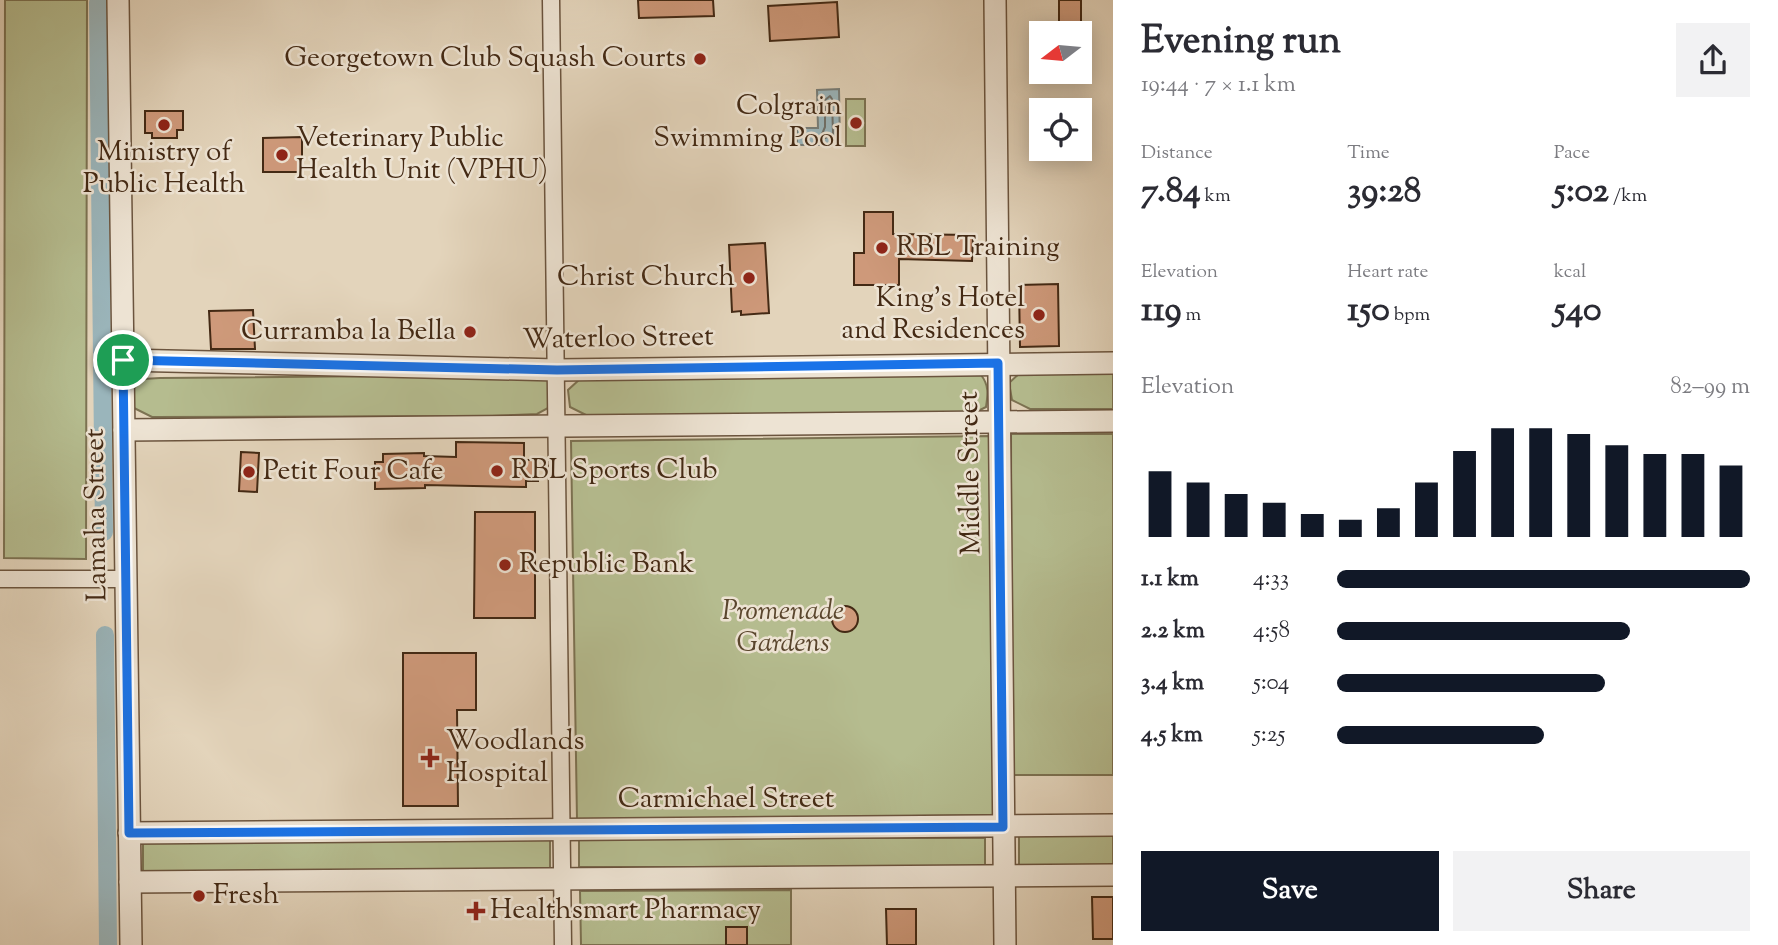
<!DOCTYPE html>
<html lang="en">
<head>
<meta charset="utf-8">
<style>
  :root { --surface:#fff; --page:#f2f2f3; --text:#2b2b33; --muted:#7c7c81; --accent:#111827 }
  body { margin:0; font-family:"Sorts Mill Goudy",serif; background:var(--page); color:var(--text); height:100vh; display:flex; flex-direction:column; font-size:26px; white-space:nowrap }
  * { box-sizing:border-box; margin:0 }
  p { font-size:23px; color:var(--muted) }
  .icon { flex:none; width:38px; height:38px; fill:none; stroke:currentColor; stroke-width:2; stroke-linecap:round; stroke-linejoin:round }
  .map { position:relative; flex:1; overflow:hidden }
  .sheet { display:flex; flex-direction:column; background:var(--surface); width:665px }
  .sheet>* { flex:none }
  .needle { width:46px; rotate:254deg }
  .controls { position:absolute; left:1029px; top:21px; display:grid; gap:14px }
  .controls a { display:grid; place-items:center; width:63px; height:63px; border-radius:0px; background:var(--surface); box-shadow:0 4px 18px #0003; font-size:35px }
  .pin { position:absolute; display:grid; place-items:center; width:60px; height:60px; color:#fff; margin:-30px; border:4px solid #fff; border-radius:50%; box-shadow:0 2px 7px #0007 }
  .round { display:grid; place-items:center; flex:none; width:74px; height:74px; border-radius:0px; background:var(--page) }
  .headline { display:flex; align-items:center; justify-content:space-between; height:119px; padding:0 28px }
  h1 { font-size:38px; font-weight:700; line-height:52px }
  .stats { display:grid; grid-template-columns:repeat(3,1fr); gap:10px; height:119px; padding:7px 28px }
  .stats div { display:grid; align-content:center }
  .stats b { font-size:35px; font-weight:700 }
  .stats small { font-size:19px; font-weight:400 }
  .stats p { font-size:19px }
  .chart { height:196px; padding:14px 28px }
  .chart p { display:flex; justify-content:space-between }
  .chart svg { width:100%; height:126px; margin-top:7px; stroke:var(--accent); stroke-width:6 }
  .cta { display:flex; gap:14px; margin-top:auto; padding:14px 28px }
  .cta a { flex:1; height:80px; border-radius:0px; background:var(--accent); color:#fff; font-size:28px; font-weight:700; line-height:80px; text-align:center }
  .cta a+a { background:var(--page); color:var(--text) }
  ul { padding:0 28px; list-style:none; font-size:23px }
  li { display:grid; grid-template-columns:112px 84px 1fr; align-items:center; height:52px }
  li i { height:18px; border-radius:9px; background:var(--accent) }
  main { display:flex; flex:1; min-height:0 }
  .map>svg:first-child { display:block }
  .green { fill:#b5bc8f; stroke:#7c7252; stroke-width:2 }
  .water { fill:#9ab5bb; stroke:#777d78; stroke-width:2 }
  .lines { fill:none; stroke-linecap:round; stroke-linejoin:round }
  .shore { stroke:#6e6f68; stroke-width:2 }
  .canal { stroke:#9ab5bb; stroke-width:18 }
  .building { fill:#ce997a; stroke:#432914; stroke-width:2 }
  .minor-casing { stroke:#6b543e; stroke-width:19 }
  .tertiary-casing { stroke:#6b543e; stroke-width:24 }
  .minor { stroke:#ede3d3; stroke-width:16 }
  .tertiary { stroke:#ede3d3; stroke-width:21 }
  .route-casing { stroke:#fff; stroke-width:14 }
  .route { stroke:#1a73e8; stroke-width:9 }
  .poi-dot { fill:#8f2418; stroke:#ede3d3; stroke-width:2.5 }
  .labels { text-anchor:middle; dominant-baseline:central; stroke-width:5; stroke-linejoin:round; paint-order:stroke }
  .poi-label { font-size:28px; fill:#432914; stroke:#ede3d3; text-anchor:start }
  .street-label { font-size:28px; fill:#432914; stroke:#ede3d3 }
  .park-label { font-size:28px; font-style:italic; fill:#5a462d; stroke:#ede3d3 }
</style>
</head>
<body>
<main>
<div class="map">
<svg width="1113" height="945" viewBox="0 0 1113 945">
  <rect width="100%" height="100%" fill="#e3d4bb"/>
  <filter id="stains"><feTurbulence type="fractalNoise" baseFrequency=".00286" numOctaves="4"/><feColorMatrix values="0 0 0 0 .2 0 0 0 0 .09 0 0 0 0 .02 0 0 0 .5 -.17"/></filter>
  <radialGradient id="worn" r=".72"><stop offset=".6" stop-color="#630" stop-opacity="0"/><stop offset="1" stop-color="#630" stop-opacity=".3"/></radialGradient>
  <!-- green -->
  <g class="green">
    <polygon points="5,0 87,0 86,559 4,558"/>
    <rect x="846" y="99" width="19" height="47"/>
    <polygon points="1113,369 1113,409 1030,409 1012,400 1009,383 1022,371"/>
    <polygon points="503,375 545,376 550,382 550,407 537,414 492,416 152,417 134,408 131,391 143,379 160,378"/>
    <path d="M981,375C989,385 988,394 986,407L974,413L588,416L570,407L568,390L580,379Z"/>
    <polygon points="1011,434 1113,434 1113,775 1012,775"/>
    <polygon points="989,436 995,815 577,820 571,441"/>
    <polygon points="1019,832 1113,832 1113,868 1019,869"/>
    <rect x="579" y="838" width="406" height="29"/>
    <polygon points="550,839 550,868 143,873 143,843"/>
    <polygon points="791,890 791,945 747,945 746,927 726,927 726,945 581,945 580,891"/>
  </g>
  <!-- water -->
  <polygon class="water" points="839,89 840,145 797,145 797,128 818,128 817,90"/>
  <g class="lines">
    <!-- shore -->
    <polygon class="shore" points="830,96 832,99 833,134 825,138 822,134 825,127 825,100"/>
    <!-- canal -->
    <g class="canal">
      <polyline points="98,3 104,532"/>
      <polyline points="105,635 108,945"/>
    </g>
  </g>
  <!-- building -->
  <g class="building">
    <polygon points="638,0 713,0 714,16 639,18"/>
    <polygon points="1059,0 1081,0 1081,32 1059,33"/>
    <polygon points="837,2 839,37 770,41 768,6"/>
    <polygon points="145,111 183,111 183,130 177,130 177,138 152,138 152,133 145,133"/>
    <polygon points="302,137 302,172 263,172 263,138"/>
    <polygon points="864,212 893,212 893,234 973,235 972,261 899,259 899,285 854,285 854,253 864,253"/>
    <polygon points="765,243 769,313 741,315 741,311 732,312 729,245"/>
    <polygon points="1058,284 1059,346 1020,347 1019,285"/>
    <polygon points="253,310 255,349 211,349 209,311"/>
    <polygon points="456,442 524,443 524,460 538,460 538,481 526,481 526,487 425,485 425,488 375,489 375,462 383,462 383,454 424,453 424,456 456,457"/>
    <polygon points="241,452 259,453 257,492 239,491"/>
    <polygon points="475,512 535,512 535,618 474,618"/>
    <circle cx="845" cy="619" r="13"/>
    <polygon points="403,653 476,653 476,710 457,710 458,806 403,806"/>
    <polygon points="1092,897 1113,897 1113,939 1093,939"/>
    <polygon points="886,909 916,909 916,945 887,945"/>
    <rect x="726" y="927" width="21" height="18"/>
  </g>
  <g class="lines">
    <!-- minor casing -->
    <g class="minor-casing">
      <g id="minor">
        <polyline points="551,0 563,945"/>
        <polyline points="0,579 125,579"/>
      </g>
    </g>
    <!-- tertiary casing -->
    <g class="tertiary-casing">
      <g id="tertiary">
        <polyline points="118,0 131,945"/>
        <polyline points="995,0 1005,945"/>
        <polyline points="123,360 557,370 1113,363"/>
        <polyline points="124,430 1113,421"/>
        <polyline points="129,833 1113,825"/>
        <polyline points="130,882 1113,875"/>
      </g>
    </g>
    <!-- minor -->
    <use href="#minor" class="minor"/>
    <!-- tertiary -->
    <use href="#tertiary" class="tertiary"/>
  </g>
  <g class="lines">
    <!-- route casing -->
    <g class="route-casing">
      <polygon id="route" points="123,360 557,370 998,363 1003,827 129,833"/>
    </g>
    <!-- route -->
    <use href="#route" class="route"/>
  </g>
  <!-- markers -->
  <g class="poi-dot">
    <circle cx="700" cy="59" r="7"/>
    <circle cx="856" cy="123" r="7"/>
    <circle cx="164" cy="125" r="7"/>
    <circle cx="282" cy="155" r="7"/>
    <circle cx="882" cy="248" r="7"/>
    <circle cx="749" cy="278" r="7"/>
    <circle cx="1039" cy="315" r="7"/>
    <circle cx="470" cy="332" r="7"/>
    <circle cx="497" cy="471" r="7"/>
    <circle cx="249" cy="472" r="7"/>
    <circle cx="505" cy="565" r="7"/>
    <path d="M426.5 747.5h7v7h7v7h-7v7h-7v-7h-7v-7h7z"/>
    <circle cx="199" cy="896" r="7"/>
    <path d="M472.5 900.5h7v7h7v7h-7v7h-7v-7h-7v-7h7z"/>
  </g>
  <g class="labels">
    <!-- poi labels -->
    <g class="poi-label">
      <text x="686" y="59" text-anchor="end">Georgetown Club Squash Courts</text>
      <text x="842" y="107" text-anchor="end">Colgrain<tspan x="842" dy="32">Swimming Pool</tspan></text>
      <text x="296" y="139">Veterinary Public<tspan x="296" dy="32">Health Unit (VPHU)</tspan></text>
      <text x="164" y="153" text-anchor="middle">Ministry of<tspan x="164" dy="32">Public Health</tspan></text>
      <text x="896" y="248">RBL Training</text>
      <text x="735" y="278" text-anchor="end">Christ Church</text>
      <text x="1025" y="299" text-anchor="end">King's Hotel<tspan x="1025" dy="32">and Residences</tspan></text>
      <text x="456" y="332" text-anchor="end">Curramba la Bella</text>
      <text x="511" y="471">RBL Sports Club</text>
      <text x="263" y="472">Petit Four Cafe</text>
      <text x="519" y="565">Republic Bank</text>
      <text x="446" y="742">Woodlands<tspan x="446" dy="32">Hospital</tspan></text>
      <text x="213" y="896">Fresh</text>
      <text x="490" y="911">Healthsmart Pharmacy</text>
    </g>
    <!-- street labels -->
    <g class="street-label">
      <text transform="translate(618 339) rotate(-1)">Waterloo Street</text>
      <text transform="translate(971 473) rotate(-91)">Middle Street</text>
      <text transform="translate(97 515) rotate(-91)">Lamaha Street</text>
      <text x="726" y="800">Carmichael Street</text>
    </g>
    <!-- park labels -->
    <g class="park-label">
      <text x="783" y="612">Promenade<tspan x="783" dy="32">Gardens</tspan></text>
    </g>
  </g>
  <rect width="100%" height="100%" filter="url(#stains)"/>
  <rect width="100%" height="100%" fill="url(#worn)"/>
</svg>
<div class="controls">
<a><svg class="needle" viewBox="-14 -14 28 28"><path d="M0-13l5 13h-10z" fill="#e53935"/><path d="M0 13l5-13h-10z" fill="#7c7c81"/></svg></a>
<a><svg class="icon" aria-label="locate" viewBox="0 0 24 24"><circle cx="12" cy="12" r="6"/><path d="M12 2v4M12 18v4M2 12h4M18 12h4"/></svg></a>
</div>
<div class="pin" style="left:123px;top:360px;background:#1e9e55"><svg class="icon" aria-label="arrive" viewBox="0 0 24 24"><path d="M6 21V4h12l-3 4 3 4H6"/></svg></div>
</div>
<section class="sheet">
<div class="headline"><div><h1>Evening run</h1><p>19:44 · 7 × 1.1 km</p></div><a class="round"><svg class="icon" aria-label="share" viewBox="0 0 24 24"><path d="M12 15V3M7 8l5-5 5 5M5 13v7h14v-7"/></svg></a></div>
<div class="stats">
<div><p>Distance</p><b>7.84<small> km</small></b></div>
<div><p>Time</p><b>39:28</b></div>
<div><p>Pace</p><b>5:02<small> /km</small></b></div>
</div>
<div class="stats">
<div><p>Elevation</p><b>119<small> m</small></b></div>
<div><p>Heart rate</p><b>150<small> bpm</small></b></div>
<div><p>kcal</p><b>540</b></div>
</div>
<div class="chart"><p><span>Elevation</span>82–99 m</p>
<svg viewBox="0 0 160 44" preserveAspectRatio="none"><path d="M5 44V21M15 44V25M25 44V29M35 44V32M45 44V36M55 44V38M65 44V34M75 44V25M85 44V14M95 44V6M105 44V6M115 44V8M125 44V12M135 44V15M145 44V15M155 44V19"/></svg>
</div>
<ul>
<li><b>1.1 km</b>4:33<i style="width:100%"></i></li>
<li><b>2.2 km</b>4:58<i style="width:71%"></i></li>
<li><b>3.4 km</b>5:04<i style="width:65%"></i></li>
<li><b>4.5 km</b>5:25<i style="width:50%"></i></li>
</ul>
<div class="cta"><a>Save</a><a>Share</a></div>
</section>
</main>
</body>
</html>
